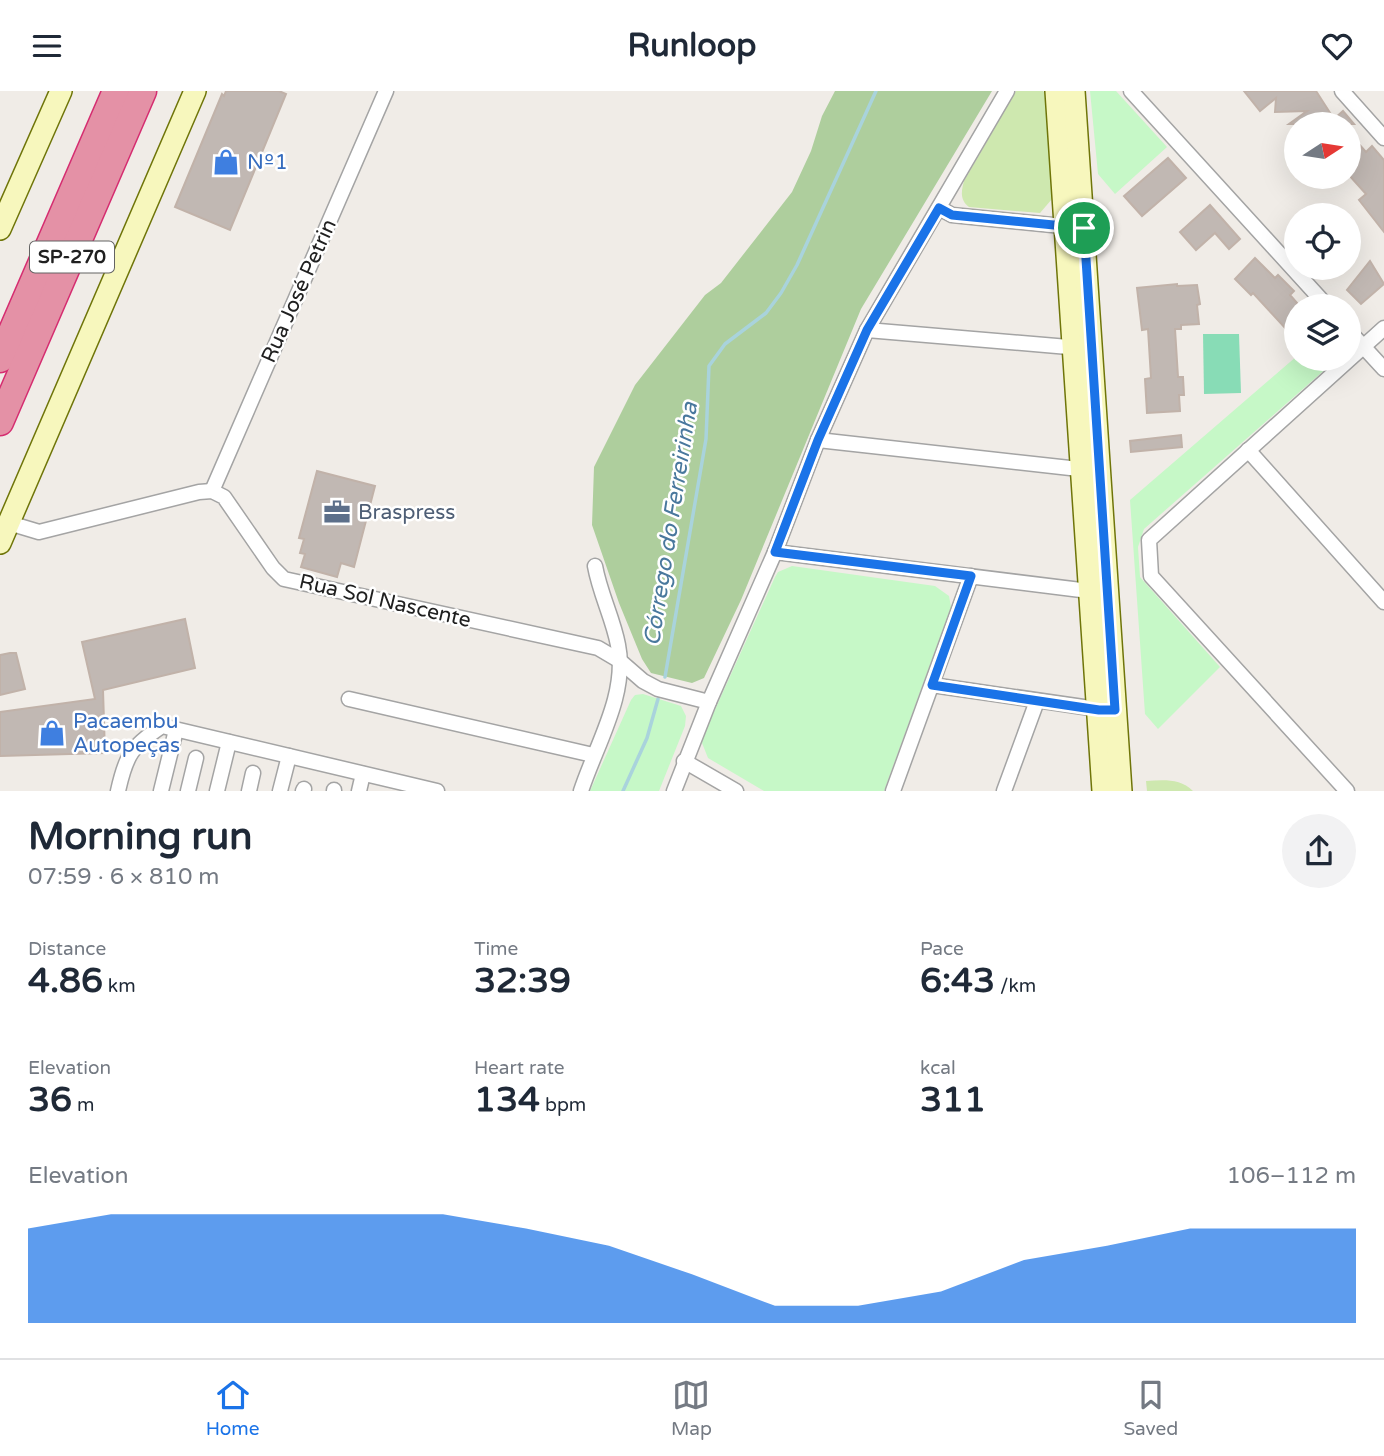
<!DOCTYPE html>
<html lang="en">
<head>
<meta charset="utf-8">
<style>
  :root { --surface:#fff; --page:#f2f2f3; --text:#1f2937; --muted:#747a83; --line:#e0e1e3; --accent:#1a73e8 }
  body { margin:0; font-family:"Varela Round",sans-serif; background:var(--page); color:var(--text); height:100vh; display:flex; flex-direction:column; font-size:26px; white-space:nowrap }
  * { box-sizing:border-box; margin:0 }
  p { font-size:23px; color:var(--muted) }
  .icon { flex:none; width:38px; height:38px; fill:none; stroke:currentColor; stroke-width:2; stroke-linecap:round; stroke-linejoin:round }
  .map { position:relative; height:700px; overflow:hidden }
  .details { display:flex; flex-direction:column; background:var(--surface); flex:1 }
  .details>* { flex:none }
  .needle { width:46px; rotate:78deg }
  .buttons { position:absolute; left:1284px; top:21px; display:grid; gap:14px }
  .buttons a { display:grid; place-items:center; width:77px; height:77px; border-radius:50%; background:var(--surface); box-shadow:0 7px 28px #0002; font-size:35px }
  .pin { position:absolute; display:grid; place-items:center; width:60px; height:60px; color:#fff; margin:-30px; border:4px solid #fff; border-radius:50%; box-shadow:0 2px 7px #0007 }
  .round { display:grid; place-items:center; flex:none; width:74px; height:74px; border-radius:37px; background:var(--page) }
  .headline { display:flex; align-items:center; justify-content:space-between; height:119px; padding:0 28px }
  h1 { font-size:38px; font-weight:700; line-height:52px }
  .metrics { display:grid; grid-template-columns:repeat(3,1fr); gap:10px; height:119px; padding:7px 28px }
  .metrics div { display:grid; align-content:center }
  .metrics b { font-size:35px; font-weight:700 }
  .metrics small { font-size:19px; font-weight:400 }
  .metrics p { font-size:19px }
  .chart { height:196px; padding:14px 28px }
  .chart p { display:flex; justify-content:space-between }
  .chart svg { width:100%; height:126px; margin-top:7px; fill:var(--accent); opacity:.7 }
  header { display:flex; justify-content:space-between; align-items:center; height:91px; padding:0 28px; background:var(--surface); font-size:32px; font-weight:700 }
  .tabs { display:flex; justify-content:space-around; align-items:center; height:98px; border-top:2px solid var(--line); background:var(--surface); font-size:19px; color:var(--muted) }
  .tabs a { display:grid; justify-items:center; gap:4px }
  .tabs .selected { color:var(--accent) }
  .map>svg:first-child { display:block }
  .grass { fill:#cee8af }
  .forest { fill:#aece9d }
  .park { fill:#c6f8c7 }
  .pitch { fill:#88dcb6 }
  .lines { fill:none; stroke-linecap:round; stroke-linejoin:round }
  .stream { stroke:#a9d3dc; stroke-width:3.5 }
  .building { fill:#c1b8b3; stroke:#c1b2a9; stroke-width:2 }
  .street-casing { stroke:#a4a4a4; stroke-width:17 }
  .secondary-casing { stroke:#6f7509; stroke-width:24 }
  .highway-casing { stroke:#d52d70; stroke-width:29 }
  .street { stroke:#fff; stroke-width:14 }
  .secondary { stroke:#f7f7bd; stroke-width:21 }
  .highway { stroke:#e491a6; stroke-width:26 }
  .route-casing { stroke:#fff; stroke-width:14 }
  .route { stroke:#1a73e8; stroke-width:9 }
  .labels { text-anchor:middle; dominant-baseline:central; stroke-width:5; stroke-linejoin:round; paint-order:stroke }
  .shield { fill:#fff; stroke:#636363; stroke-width:2 }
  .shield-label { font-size:19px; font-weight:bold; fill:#202020 }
  .shop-label { font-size:21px; fill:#366cbe; stroke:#fff; text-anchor:start }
  .street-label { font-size:21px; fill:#202020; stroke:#fff }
  .service-label { font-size:21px; fill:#4e5e75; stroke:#fff; text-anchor:start }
  .water-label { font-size:23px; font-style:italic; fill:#49789d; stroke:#fff }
</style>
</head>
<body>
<header><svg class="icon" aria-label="menu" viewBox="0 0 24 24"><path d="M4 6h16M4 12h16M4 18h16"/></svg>Runloop<svg class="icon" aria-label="heart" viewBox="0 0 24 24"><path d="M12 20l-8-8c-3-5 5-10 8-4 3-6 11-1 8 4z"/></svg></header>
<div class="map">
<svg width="1384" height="700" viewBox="0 0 1384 700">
  <rect width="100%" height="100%" fill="#f0ece7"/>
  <!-- grass -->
  <g class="grass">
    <path d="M1016,0H1043L1046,3L1052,108L1040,122L969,116C960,109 961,101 964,90Z"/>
    <path d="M1146,690C1163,689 1180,687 1193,700H1147Z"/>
  </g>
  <!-- forest -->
  <polygon class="forest" points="835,0 992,0 861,218 741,509 704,587 692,592 651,582 642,568 619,512 592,434 594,376 635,294 705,204 721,192 792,101 811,60 822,25"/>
  <!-- park -->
  <g class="park">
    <polygon points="1090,0 1116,0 1167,56 1115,103 1098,83"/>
    <polygon points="1297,265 1297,268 1337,268 1144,438 1138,456 1140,486 1220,576 1158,638 1145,623 1130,409"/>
    <polygon points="792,475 935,495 949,505 951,516 884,700 764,700 708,667 702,652 703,645 775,486 778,481"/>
    <polygon points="643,603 681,615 686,625 685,635 659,700 590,700 631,609 635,604"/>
  </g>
  <!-- pitch -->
  <polygon class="pitch" points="1203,243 1239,243 1241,302 1204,303"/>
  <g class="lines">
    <!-- stream -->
    <g class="stream">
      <polyline points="665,586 706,348 709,275 725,253 766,222 781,202 797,174 876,0"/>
      <polyline points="623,700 647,647 658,608"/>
    </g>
  </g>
  <!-- building -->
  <g class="building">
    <polygon points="226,0 279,0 286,3 230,139 175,116 222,3 224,5"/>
    <polygon points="1244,0 1316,0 1334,28 1343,20 1354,33 1289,33 1307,20 1275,21 1276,7 1260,20"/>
    <polygon points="1349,42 1366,61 1372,55 1384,69 1384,141 1359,109 1366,103 1349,84"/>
    <polygon points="1168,67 1186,87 1142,125 1124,105"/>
    <polygon points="1210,114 1240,148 1229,158 1215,142 1196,159 1180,141"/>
    <polygon points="1255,167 1275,187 1278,184 1294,200 1290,204 1297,212 1297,250 1253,202 1251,204 1235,188"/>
    <polygon points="1370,170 1384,193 1361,213 1347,199"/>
    <polygon points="1177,193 1177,195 1197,194 1200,213 1197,214 1199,233 1181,234 1181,238 1175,238 1178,286 1183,286 1184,304 1179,304 1180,320 1147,322 1145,288 1151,287 1148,238 1142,239 1137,197"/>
    <polygon points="1181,344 1182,356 1131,361 1130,350"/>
    <polygon points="317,380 375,395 354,476 341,472 337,486 301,476 305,463 300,462 304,448 299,447"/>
    <polygon points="185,528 195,577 103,599 105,662 0,665 0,621 95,608 82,551"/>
    <polygon points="10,562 16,562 25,598 0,604 0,564"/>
  </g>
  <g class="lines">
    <!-- street casing -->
    <g class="street-casing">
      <g id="street">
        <polyline points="1131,0 1327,215"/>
        <polyline points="1342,0 1384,47"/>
        <polyline points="939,117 952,124 1072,136"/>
        <polyline points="867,239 1080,257"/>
        <polyline points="1349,240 1384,278"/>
        <polyline points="818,349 1088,379"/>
        <polyline points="1248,359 1384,511"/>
        <polyline points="212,400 386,0"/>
        <polyline points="9,432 39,441 199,401 212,400 224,406 273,477 284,488 598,557 620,570 643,590 658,598 709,611"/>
        <polyline points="775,461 1097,501"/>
        <polyline points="932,594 1104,619"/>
        <polyline points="349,608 593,664"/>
        <polyline points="684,670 736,700"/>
        <path d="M118,700C126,664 131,656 162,635L437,700"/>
        <polyline points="161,700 176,639"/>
        <polyline points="188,700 196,667"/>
        <polyline points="217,700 229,651"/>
        <polyline points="249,700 253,682"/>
        <polyline points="280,700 289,665"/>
        <polyline points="303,700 304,698"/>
        <polyline points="334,700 334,699"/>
        <polyline points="359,700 363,683"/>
        <path d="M581,700C596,654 628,603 618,554C613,527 600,503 595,475"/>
        <polyline points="674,700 709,611 775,461 818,349 867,239 1007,0"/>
        <polyline points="893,700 971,485"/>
        <polyline points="1004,700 1037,610"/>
        <polyline points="1347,700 1151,485 1149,449 1384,237"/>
      </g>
    </g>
    <!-- secondary casing -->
    <g class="secondary-casing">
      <g id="secondary">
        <polyline points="1056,0 1103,700"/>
        <polyline points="1074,0 1121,700"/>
        <polyline points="0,138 61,0"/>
        <polyline points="0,452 195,0"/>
      </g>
    </g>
    <!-- highway casing -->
    <g class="highway-casing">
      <g id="highway">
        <polyline points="0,268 116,0"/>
        <polyline points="0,331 143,0"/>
      </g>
    </g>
    <!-- street -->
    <use href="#street" class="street"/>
    <!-- secondary -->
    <use href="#secondary" class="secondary"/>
    <!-- highway -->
    <use href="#highway" class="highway"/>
  </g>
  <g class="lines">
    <!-- route casing -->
    <g class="route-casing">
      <polygon id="route" points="939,117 952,124 1084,137 1115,619 1099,619 932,594 971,485 775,461 818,349 867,239"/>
    </g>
    <!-- route -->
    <use href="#route" class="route"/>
  </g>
  <!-- icons -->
  <defs>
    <g id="shop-bare" transform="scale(2.1)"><path d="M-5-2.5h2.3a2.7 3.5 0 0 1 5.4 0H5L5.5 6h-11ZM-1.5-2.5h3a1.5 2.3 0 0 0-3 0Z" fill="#3f7fe0" stroke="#fff" stroke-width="2.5" paint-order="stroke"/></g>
    <g id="office-bare" transform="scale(2.1)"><path d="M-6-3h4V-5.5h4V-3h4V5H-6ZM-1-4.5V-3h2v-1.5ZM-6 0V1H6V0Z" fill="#5c6f8a" stroke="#fff" stroke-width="2.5" paint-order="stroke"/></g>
  </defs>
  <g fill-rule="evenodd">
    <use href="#shop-bare" x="226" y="71"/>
    <use href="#office-bare" x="337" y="421"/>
    <use href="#shop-bare" x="52" y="642"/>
  </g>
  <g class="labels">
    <!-- shield labels -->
    <rect class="shield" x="30" y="150.5" width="84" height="31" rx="5"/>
    <g class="shield-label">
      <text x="72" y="166">SP-270</text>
    </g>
    <!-- shop labels -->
    <g class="shop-label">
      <text x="247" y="71">Nº1</text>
      <text x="73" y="630">Pacaembu<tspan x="73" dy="24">Autopeças</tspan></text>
    </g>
    <!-- street labels -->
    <g class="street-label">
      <text transform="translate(299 200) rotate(-66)">Rua José Petrin</text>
      <text transform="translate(385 510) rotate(13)">Rua Sol Nascente</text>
    </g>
    <!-- service labels -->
    <g class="service-label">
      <text x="358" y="421">Braspress</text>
    </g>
    <!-- water labels -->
    <g class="water-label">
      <text transform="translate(671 433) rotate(-81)">Córrego do Ferreirinha</text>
    </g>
  </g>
</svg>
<div class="buttons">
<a><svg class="needle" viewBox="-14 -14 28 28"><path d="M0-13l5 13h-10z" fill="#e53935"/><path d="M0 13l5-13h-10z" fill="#747a83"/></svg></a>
<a><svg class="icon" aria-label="locate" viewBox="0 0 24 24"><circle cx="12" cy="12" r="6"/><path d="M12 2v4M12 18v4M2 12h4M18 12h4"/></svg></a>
<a><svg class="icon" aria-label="layers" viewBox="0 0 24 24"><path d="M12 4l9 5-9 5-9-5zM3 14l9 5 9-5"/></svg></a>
</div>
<div class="pin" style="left:1084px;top:137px;background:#1e9e55"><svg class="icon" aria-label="arrive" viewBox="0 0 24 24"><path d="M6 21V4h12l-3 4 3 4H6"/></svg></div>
</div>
<section class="details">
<div class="headline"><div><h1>Morning run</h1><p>07:59 · 6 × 810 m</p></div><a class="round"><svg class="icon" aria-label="share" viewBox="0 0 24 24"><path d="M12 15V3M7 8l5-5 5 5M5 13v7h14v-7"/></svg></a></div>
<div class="metrics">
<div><p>Distance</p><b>4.86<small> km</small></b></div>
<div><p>Time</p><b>32:39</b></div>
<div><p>Pace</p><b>6:43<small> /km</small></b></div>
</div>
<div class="metrics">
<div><p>Elevation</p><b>36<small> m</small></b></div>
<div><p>Heart rate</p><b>134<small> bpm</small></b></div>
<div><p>kcal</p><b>311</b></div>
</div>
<div class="chart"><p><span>Elevation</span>106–112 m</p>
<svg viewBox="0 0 160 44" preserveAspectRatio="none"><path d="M0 44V11L10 6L20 6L30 6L40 6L50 6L60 11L70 17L80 27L90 38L100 38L110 33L120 22L130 17L140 11L150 11L160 11V44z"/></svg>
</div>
</section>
<nav class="tabs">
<a class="selected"><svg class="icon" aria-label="home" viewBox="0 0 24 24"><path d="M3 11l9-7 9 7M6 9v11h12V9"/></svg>Home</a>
<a><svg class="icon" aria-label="map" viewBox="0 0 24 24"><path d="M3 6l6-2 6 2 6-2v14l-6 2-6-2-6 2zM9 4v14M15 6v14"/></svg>Map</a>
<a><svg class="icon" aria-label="saved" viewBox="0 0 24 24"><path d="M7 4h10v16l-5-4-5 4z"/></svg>Saved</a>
</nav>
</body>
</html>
